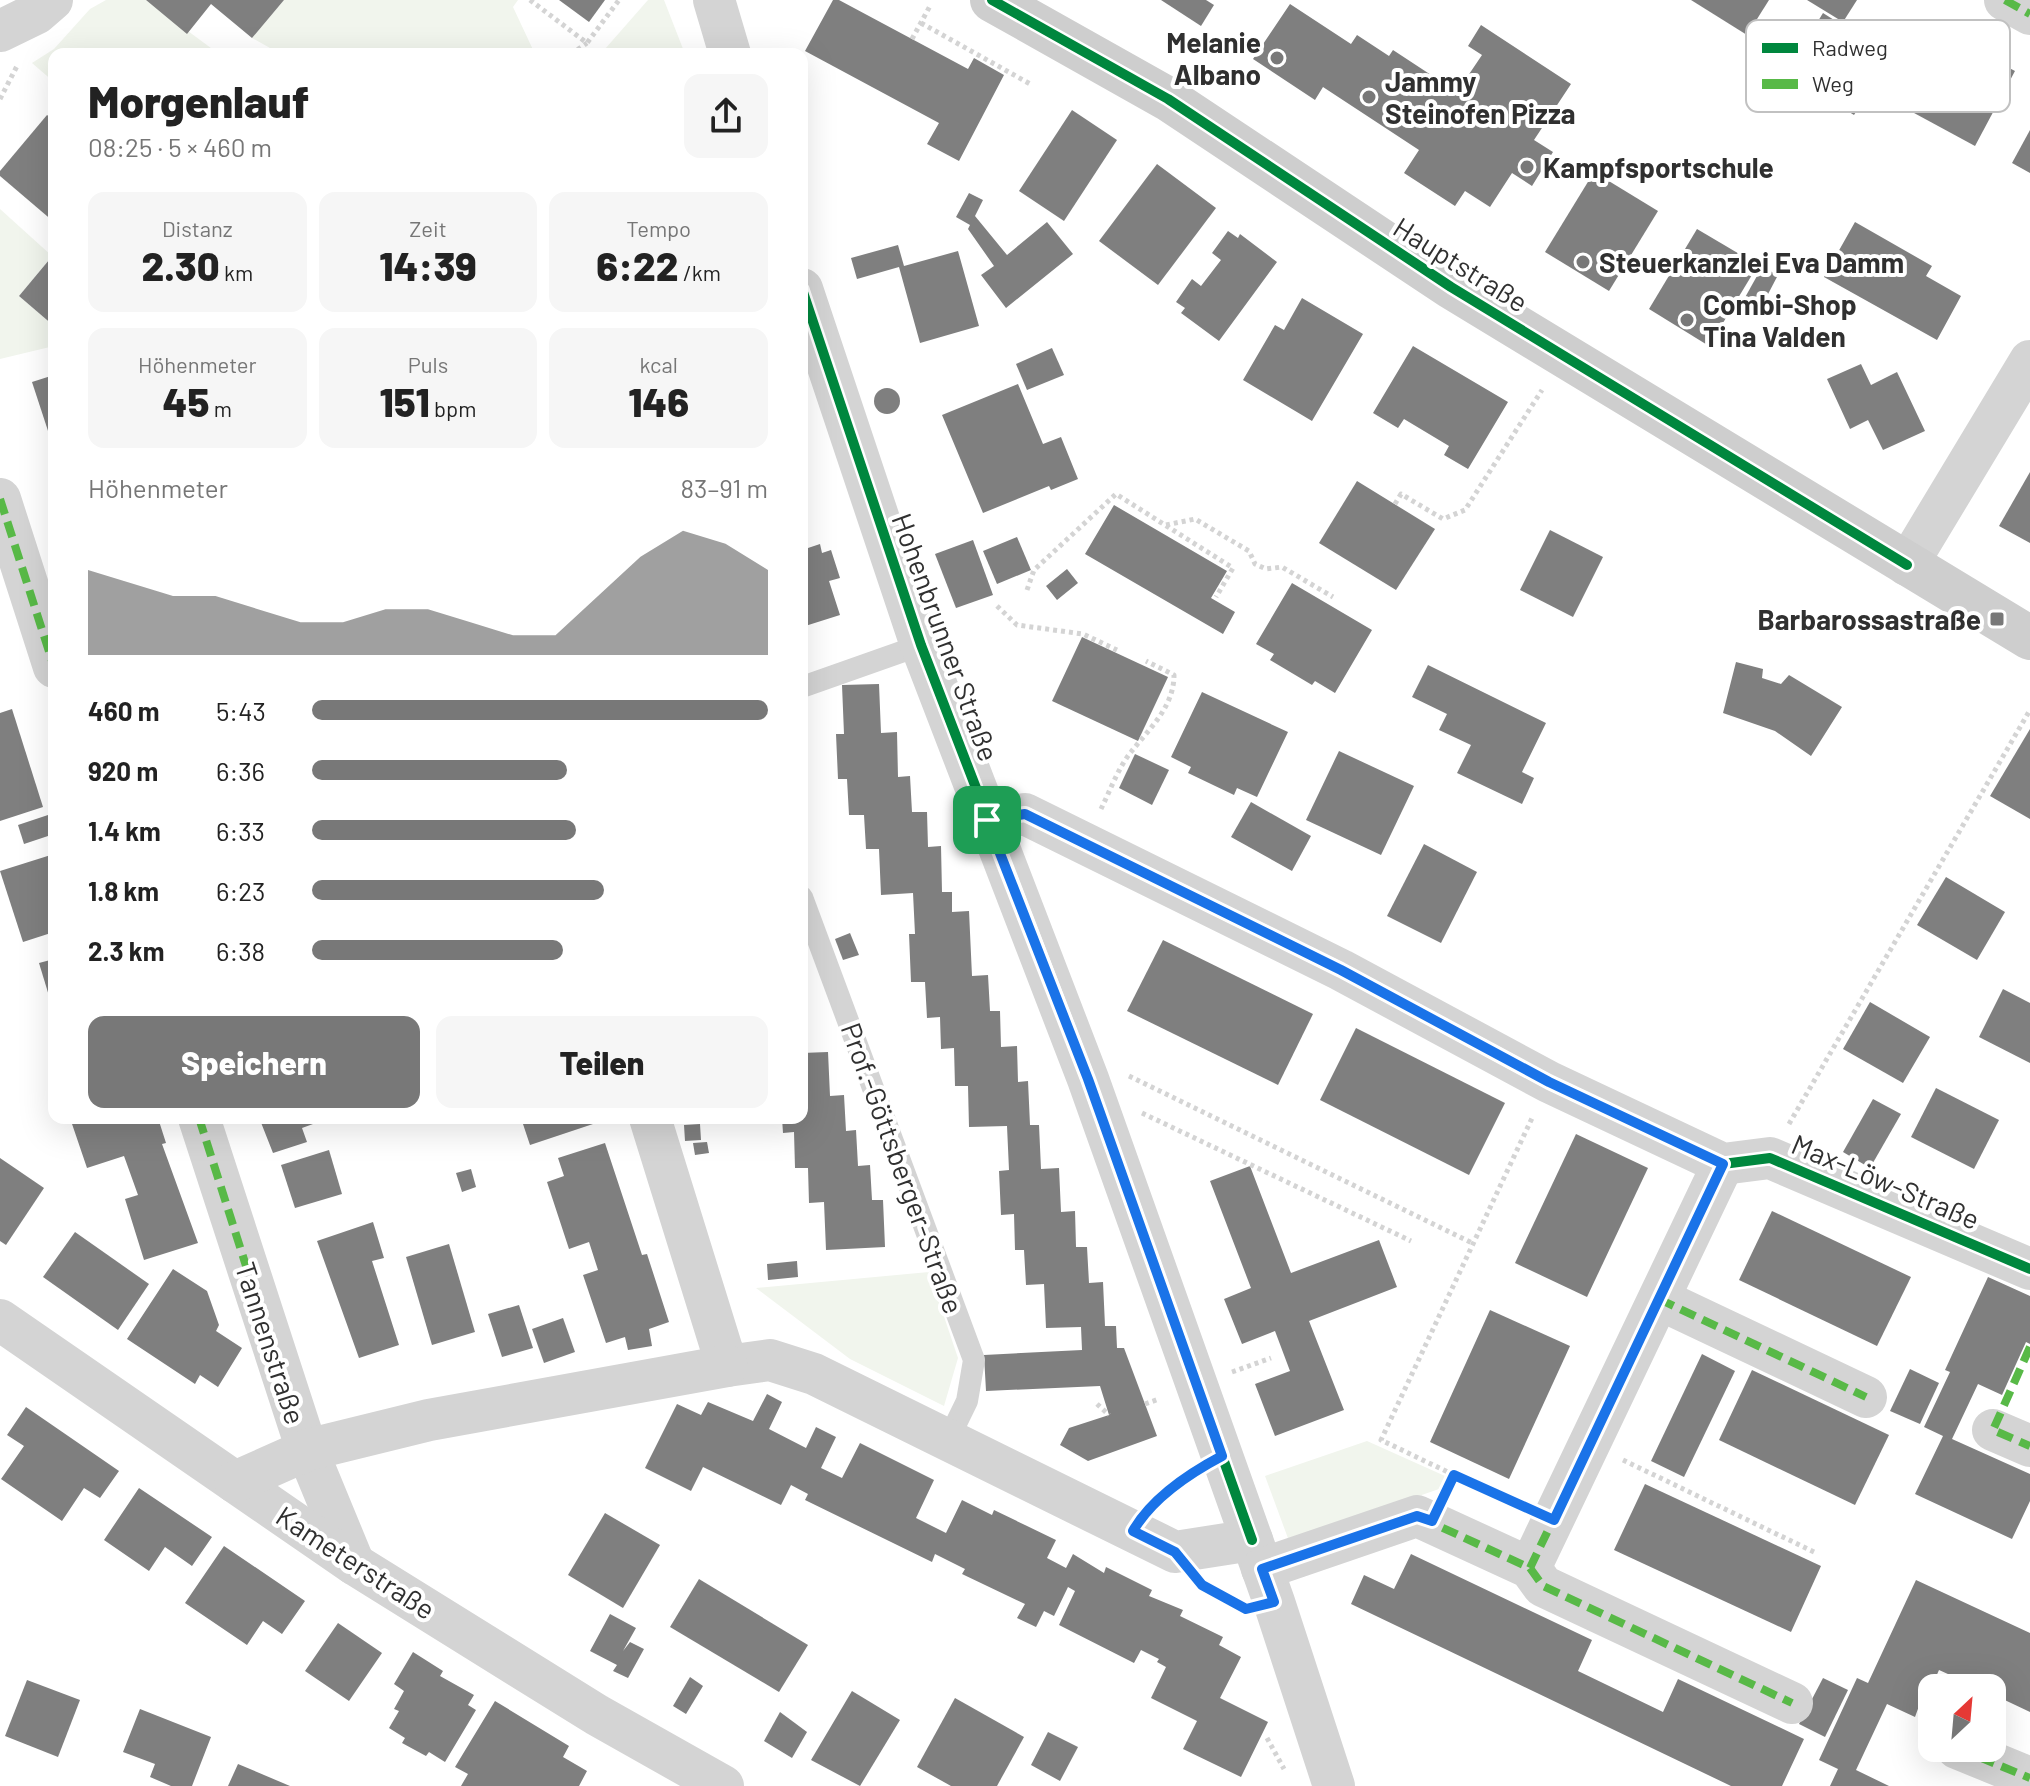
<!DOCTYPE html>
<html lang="de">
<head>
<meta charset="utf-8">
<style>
  :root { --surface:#fff; --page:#f6f6f6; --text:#222; --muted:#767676; --accent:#787878 }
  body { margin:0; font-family:Barlow,sans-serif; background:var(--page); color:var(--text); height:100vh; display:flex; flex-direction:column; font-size:30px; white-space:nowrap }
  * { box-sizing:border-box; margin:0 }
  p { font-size:26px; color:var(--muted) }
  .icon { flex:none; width:44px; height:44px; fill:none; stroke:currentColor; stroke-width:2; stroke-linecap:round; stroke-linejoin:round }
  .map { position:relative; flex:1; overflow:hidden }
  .drawer { position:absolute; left:48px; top:48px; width:760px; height:1076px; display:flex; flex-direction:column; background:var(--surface); border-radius:16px; box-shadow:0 8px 32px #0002 }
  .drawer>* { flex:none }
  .needle { width:52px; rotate:26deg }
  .controls { position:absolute; left:1918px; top:1674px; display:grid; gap:16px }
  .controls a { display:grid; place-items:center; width:88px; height:88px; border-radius:16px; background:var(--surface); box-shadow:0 8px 32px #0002; font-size:40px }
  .pin { position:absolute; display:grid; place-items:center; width:68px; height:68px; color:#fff; margin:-34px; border-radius:16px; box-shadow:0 4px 12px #0006 }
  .round { display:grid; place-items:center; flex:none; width:84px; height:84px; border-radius:16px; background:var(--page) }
  .overview { display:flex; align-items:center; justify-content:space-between; height:136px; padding:0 40px }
  h1 { font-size:44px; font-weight:800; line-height:60px }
  .metrics { display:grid; grid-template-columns:repeat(3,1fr); gap:12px; height:136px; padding:8px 40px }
  .metrics div { display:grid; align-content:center; border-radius:16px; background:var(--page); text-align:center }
  .metrics b { font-size:40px; font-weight:800 }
  .metrics small { font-size:22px; font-weight:400 }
  .metrics p { font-size:22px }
  .chart { height:224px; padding:16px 40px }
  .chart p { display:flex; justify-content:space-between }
  .chart svg { width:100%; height:144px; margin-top:8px; fill:var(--accent); opacity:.7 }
  .cta { display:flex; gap:16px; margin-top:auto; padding:16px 40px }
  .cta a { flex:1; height:92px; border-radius:16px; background:var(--accent); color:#fff; font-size:32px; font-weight:800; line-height:92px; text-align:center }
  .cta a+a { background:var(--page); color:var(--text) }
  ul { padding:0 40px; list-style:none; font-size:26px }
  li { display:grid; grid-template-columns:128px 96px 1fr; align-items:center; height:60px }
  li i { height:20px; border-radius:10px; background:var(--accent) }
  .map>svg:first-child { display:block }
  .green { fill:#f1f5ed }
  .building { fill:#7f7f7f }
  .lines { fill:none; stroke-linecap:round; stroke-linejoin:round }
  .path { stroke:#d4d4d4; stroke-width:5; stroke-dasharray:4 4; stroke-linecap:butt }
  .lane { stroke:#d4d4d4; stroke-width:22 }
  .street { stroke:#d4d4d4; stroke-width:42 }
  .secondary { stroke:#cecece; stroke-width:44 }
  .quiet { stroke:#58b947; stroke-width:8; stroke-dasharray:16 8; stroke-linecap:butt }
  .cycleway-casing { stroke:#fff; stroke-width:15 }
  .cycleway { stroke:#00873e; stroke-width:10 }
  .route-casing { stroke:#fff; stroke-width:16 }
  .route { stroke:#1a73e8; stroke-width:10 }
  .poi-dot { fill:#787878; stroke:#fff; stroke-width:3 }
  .labels { text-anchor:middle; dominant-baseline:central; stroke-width:8; stroke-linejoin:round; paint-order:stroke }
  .poi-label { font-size:28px; font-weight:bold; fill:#303030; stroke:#fff; text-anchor:start }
  .street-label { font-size:28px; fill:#303030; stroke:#fff }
  .key { fill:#fff; stroke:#c1c1c1; stroke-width:2 }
  .key-label { font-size:22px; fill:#303030 }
</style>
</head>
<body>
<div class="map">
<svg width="2030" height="1786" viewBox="0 0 2030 1786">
  <rect width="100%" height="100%" fill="#fff"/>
  <!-- green -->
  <g class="green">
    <polygon points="106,0 146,0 219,54 54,54 54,82 32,63 54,49 90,9"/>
    <polygon points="284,0 518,0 513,7 535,54 266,54 270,48 252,38"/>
    <polygon points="648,0 664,0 685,54 596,54 605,49"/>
    <polygon points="0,209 52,256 19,296 54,326 54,346 0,359"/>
    <polygon points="929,1272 958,1358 944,1406 850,1359 756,1288"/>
    <polygon points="1367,1441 1445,1476 1439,1489 1289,1541 1265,1476"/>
  </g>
  <!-- building -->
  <g class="building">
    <polygon points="146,0 284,0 252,38 211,4 187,34"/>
    <polygon points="559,0 605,0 589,22"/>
    <polygon points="833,0 839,0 968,69 974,58 1004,75 959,161 927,144 939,123 805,51"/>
    <polygon points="1161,0 1206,0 1214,5 1201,26"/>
    <polygon points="1691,0 1769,0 1747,35"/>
    <polygon points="1807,0 1857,0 1843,22"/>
    <polygon points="1290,4 1351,44 1357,35 1389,56 1393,50 1457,92 1482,55 1468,46 1481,25 1571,84 1534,140 1553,152 1532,186 1512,173 1490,207 1465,191 1455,206 1404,173 1419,150 1323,87 1315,100 1253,59"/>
    <polygon points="1823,13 1891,56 1854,115 1786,73"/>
    <polygon points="1943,33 2015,71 1975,146 1903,107"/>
    <polygon points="1072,110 1117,140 1064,221 1019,191"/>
    <polygon points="47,115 54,120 54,222 0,176 0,171"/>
    <polygon points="2030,130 2030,173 2012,163"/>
    <polygon points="1157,164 1216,208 1158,285 1099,241"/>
    <polygon points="1594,172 1658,211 1609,291 1545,252"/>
    <polygon points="969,193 983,200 975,216 1007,255 1047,222 1073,254 1006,308 981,275 994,266 968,229 970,225 956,217"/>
    <polygon points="1855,222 1932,266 1926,276 1961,296 1937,340 1824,277"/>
    <polygon points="1697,229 1758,265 1709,346 1649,309"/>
    <polygon points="1228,231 1238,238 1240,234 1277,262 1219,341 1181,313 1185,308 1176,302 1192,279 1201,286 1221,260 1212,253"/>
    <polygon points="898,245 904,266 958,251 979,326 920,343 899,267 857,279 851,258"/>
    <polygon points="54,254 54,326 19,296"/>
    <polygon points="1762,267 1778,275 1755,319 1738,310"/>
    <polygon points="1302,298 1363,334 1312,421 1243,380 1275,325 1284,330"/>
    <polygon points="1413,346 1508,402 1468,469 1444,455 1449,446 1404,419 1398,428 1373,413"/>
    <polygon points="1052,348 1064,375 1027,390 1016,364"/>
    <polygon points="1861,364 1871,385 1897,372 1925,431 1883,450 1868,420 1850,429 1827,379"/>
    <polygon points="54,375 54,436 50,437 32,382"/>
    <polygon points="1018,384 1043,444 1061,437 1078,479 1051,490 1049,486 983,513 942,415"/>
    <circle cx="887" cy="401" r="13"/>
    <polygon points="2030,472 2030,543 1999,526"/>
    <polygon points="1357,481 1435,529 1396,590 1319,543"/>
    <polygon points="1114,505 1227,571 1211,598 1235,612 1223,634 1085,554"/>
    <polygon points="1550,530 1603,557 1573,617 1520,590"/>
    <polygon points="1017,537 1031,570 997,584 983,551"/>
    <polygon points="973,540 993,595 956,608 935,554"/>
    <polygon points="820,544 822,553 831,550 840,578 829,581 840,615 802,627 802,550"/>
    <polygon points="1067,569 1078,583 1057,600 1046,586"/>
    <polygon points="1292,583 1372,630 1335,693 1315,681 1312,685 1270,660 1274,654 1256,644"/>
    <polygon points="1082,637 1168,677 1138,741 1052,701"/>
    <polygon points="1736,662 1763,669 1762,678 1781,684 1789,675 1842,707 1811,756 1775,731 1723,713"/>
    <polygon points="1428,665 1546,723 1522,772 1534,778 1522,804 1457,773 1471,745 1439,730 1447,714 1412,697"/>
    <polygon points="879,684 881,733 897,732 898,777 910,776 912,812 927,812 928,847 941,846 942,892 952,892 952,912 969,911 972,976 988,975 990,1011 1000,1011 1001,1047 1017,1046 1018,1082 1028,1081 1030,1125 1039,1125 1041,1169 1059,1168 1061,1212 1075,1211 1076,1247 1087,1247 1089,1283 1103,1282 1105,1326 1116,1326 1117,1348 1124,1348 1157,1436 1088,1461 1060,1445 1069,1428 1109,1415 1100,1386 986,1391 984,1355 1082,1350 1081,1327 1046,1328 1044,1284 1026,1285 1024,1250 1015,1250 1014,1214 1001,1215 999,1171 1009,1170 1007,1126 969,1127 968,1086 955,1086 954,1048 941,1049 940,1017 927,1018 925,982 911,982 909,934 915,934 913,893 881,895 879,849 866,849 864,815 849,815 847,779 838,779 836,734 844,734 842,685"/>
    <polygon points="1202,692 1288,732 1257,797 1237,788 1234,795 1188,773 1191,767 1171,757"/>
    <polygon points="12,709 43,807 0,821 0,713"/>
    <polygon points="2030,729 2030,819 1990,796"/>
    <polygon points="1339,751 1414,786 1381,855 1306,820"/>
    <polygon points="1135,754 1169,770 1152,805 1119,788"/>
    <polygon points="1251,802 1311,836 1292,871 1231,837"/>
    <polygon points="51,814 54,834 24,844 18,825"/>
    <polygon points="1424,844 1477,872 1441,943 1387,916"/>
    <polygon points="54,854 54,932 23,942 0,871"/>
    <polygon points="1946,877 2005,912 1977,960 1917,925"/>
    <polygon points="850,933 859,955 843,960 835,939"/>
    <polygon points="1163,940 1313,1014 1278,1085 1127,1011"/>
    <polygon points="54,959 54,1009 53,1009 39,963"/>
    <polygon points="2003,989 2030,1003 2030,1063 1979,1037"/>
    <polygon points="1870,1002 1930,1037 1903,1083 1843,1049"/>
    <polygon points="1356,1028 1505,1103 1469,1175 1320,1100"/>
    <polygon points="828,1052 830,1096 844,1095 846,1131 856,1130 858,1166 870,1165 872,1200 883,1200 885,1247 826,1250 824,1202 809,1203 808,1168 795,1168 794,1132 783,1133 782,1118 802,1118 802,1053"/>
    <polygon points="1936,1088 1999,1120 1974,1169 1911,1137"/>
    <polygon points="1873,1099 1901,1114 1870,1168 1843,1152"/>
    <polygon points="70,1118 158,1118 166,1143 162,1144 198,1243 144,1260 125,1199 138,1195 124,1156 87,1168"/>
    <polygon points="265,1118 312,1118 313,1124 302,1128 307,1142 273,1153 260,1120"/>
    <polygon points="521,1118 601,1118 602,1121 530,1145"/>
    <polygon points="700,1124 701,1140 685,1141 684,1125"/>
    <polygon points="1576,1134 1648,1168 1587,1297 1515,1263"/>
    <polygon points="707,1142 709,1153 695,1155 693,1143"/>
    <polygon points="605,1143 642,1255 647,1254 669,1322 649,1329 652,1346 628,1350 625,1337 606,1343 583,1275 598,1270 589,1242 569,1249 547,1182 564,1176 558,1158"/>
    <polygon points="329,1150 342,1194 295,1208 281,1165"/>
    <polygon points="0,1158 44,1188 6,1245 0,1241"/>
    <polygon points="1250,1166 1291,1273 1379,1240 1397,1287 1309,1321 1344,1410 1275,1436 1255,1384 1290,1371 1275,1331 1242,1344 1224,1299 1251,1288 1210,1181"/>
    <polygon points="471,1169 476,1187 462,1192 456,1173"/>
    <polygon points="1772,1211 1911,1277 1877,1346 1739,1280"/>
    <polygon points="373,1222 384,1258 372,1261 399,1345 359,1358 317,1241"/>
    <polygon points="75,1232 149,1284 118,1330 43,1277"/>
    <polygon points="449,1244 475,1332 432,1345 406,1257"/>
    <polygon points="797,1261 798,1277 768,1280 767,1264"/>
    <polygon points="173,1269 207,1291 219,1325 216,1331 242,1348 218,1387 200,1375 195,1384 127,1339"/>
    <polygon points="1988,1277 2030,1296 2030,1344 2026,1342 2002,1395 1978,1384 1952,1439 2030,1474 2030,1501 2012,1539 1915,1494 1943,1436 1924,1427 1950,1372 1945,1370"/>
    <polygon points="519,1305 533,1348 502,1357 488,1314"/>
    <polygon points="1490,1310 1570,1346 1509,1479 1430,1442"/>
    <polygon points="563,1318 575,1352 544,1363 532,1329"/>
    <polygon points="1702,1354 1735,1371 1684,1477 1651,1461"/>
    <polygon points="1910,1369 1939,1383 1920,1424 1890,1411"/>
    <polygon points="1752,1370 1889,1435 1855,1505 1719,1440"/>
    <polygon points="767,1394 782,1402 769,1429 806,1448 816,1427 836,1437 821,1468 842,1478 860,1443 934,1480 916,1518 946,1533 962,1500 992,1515 994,1510 1056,1540 1047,1558 1066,1568 1073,1554 1104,1573 1106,1567 1152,1590 1149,1596 1183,1610 1180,1616 1223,1637 1219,1645 1241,1657 1220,1698 1268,1722 1241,1777 1183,1749 1197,1721 1151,1698 1166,1667 1157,1662 1159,1659 1141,1650 1134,1663 1059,1625 1075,1591 1068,1587 1054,1616 1044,1611 1036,1627 1017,1618 1025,1604 962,1574 965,1569 935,1554 932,1562 805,1500 808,1494 791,1485 781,1505 703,1467 691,1491 645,1468 677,1404 701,1415 708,1402 753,1421"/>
    <polygon points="26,1407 119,1471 100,1498 84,1488 62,1521 1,1479 24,1446 7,1435"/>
    <polygon points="1645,1484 1821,1566 1791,1632 1614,1550"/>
    <polygon points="139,1488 212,1537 192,1566 165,1547 149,1571 104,1540"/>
    <polygon points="605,1513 660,1545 623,1608 568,1575"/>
    <polygon points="224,1546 305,1601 282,1634 263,1621 247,1645 185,1603"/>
    <polygon points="1411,1554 1592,1640 1578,1671 1663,1712 1678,1679 1804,1739 1782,1786 1731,1786 1351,1604 1364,1575 1394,1589"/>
    <polygon points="699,1579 808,1645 779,1692 670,1627"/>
    <polygon points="1916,1580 2030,1633 2030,1712 1992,1694 1992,1688 1979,1688 1939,1670 1935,1679 1945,1684 1943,1688 1932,1688 1932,1712 1919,1706 1915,1717 1887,1704 1856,1770 1889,1786 1830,1786 1838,1769 1819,1760 1857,1678 1868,1683"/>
    <polygon points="610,1614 636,1628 623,1651 630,1642 644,1649 628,1678 613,1671 617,1665 590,1651"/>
    <polygon points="338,1623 382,1653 349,1701 305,1671"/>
    <polygon points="413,1652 443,1671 440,1676 474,1695 468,1705 476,1710 445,1762 429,1752 426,1756 402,1743 405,1738 389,1728 399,1711 394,1709 404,1691 394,1684"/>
    <polygon points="690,1677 703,1686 686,1714 673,1706"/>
    <polygon points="1823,1678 1848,1690 1825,1737 1799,1724"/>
    <polygon points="27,1680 80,1700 58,1757 5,1736"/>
    <polygon points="852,1691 900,1720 860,1786 811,1760"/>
    <polygon points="955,1698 1024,1737 997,1786 951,1786 917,1767"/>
    <polygon points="495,1701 569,1746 563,1757 587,1771 579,1786 461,1786 468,1774 455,1767"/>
    <polygon points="140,1709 211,1737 192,1786 171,1786 150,1777 155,1764 123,1752"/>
    <polygon points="780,1712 807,1732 792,1758 764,1741"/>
    <polygon points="1048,1732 1078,1747 1060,1781 1031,1765"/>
    <polygon points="238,1764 290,1786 228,1786"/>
  </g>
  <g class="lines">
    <!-- path -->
    <g class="path">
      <polyline points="530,0 587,43 619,0"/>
      <polyline points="921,23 1032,85"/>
      <polyline points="912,39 930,6"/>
      <polyline points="571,54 587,43"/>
      <polyline points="0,99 17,66"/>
      <polyline points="1395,504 1401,494 1443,519 1465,510 1542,390"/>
      <polyline points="1166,525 1195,519 1249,551 1255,564 1266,569 1282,567 1333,597"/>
      <polyline points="1027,590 1034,570 1116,494 1233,568 1216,597"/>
      <polyline points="997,606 1017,625 1083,634 1117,650"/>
      <path d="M1101,809C1110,791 1118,768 1131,752C1149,729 1174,707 1174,675L1146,661"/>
      <polyline points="1129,1076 1472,1243"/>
      <polyline points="1142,1113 1411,1241"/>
      <polyline points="1789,1124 2030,710"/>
      <polyline points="1232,1372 1271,1358"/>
      <polyline points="1097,1404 1109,1415"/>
      <polyline points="1145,1404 1159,1399"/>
      <polyline points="1623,1460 1814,1552"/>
      <polyline points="1454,1475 1381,1440 1533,1116"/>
      <polyline points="1448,1487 1454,1475 1519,1504"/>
      <polyline points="1157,1501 1187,1478"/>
      <polyline points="1207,1588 1230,1600"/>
      <polyline points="1267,1738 1284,1769"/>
    </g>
    <!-- lane -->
    <g class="lane">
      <polyline points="802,687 921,645"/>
      <polyline points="802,897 974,1360 967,1401 948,1440"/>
    </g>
    <!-- street -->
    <g class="street">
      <polyline points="714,0 730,54"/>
      <polyline points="2005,0 2030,14"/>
      <polyline points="0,31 37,13 52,0"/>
      <polyline points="802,289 921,645 1088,1079 1274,1602 1334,1786"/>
      <polyline points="0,499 54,667"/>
      <polyline points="1907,565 2030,361"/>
      <polyline points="987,820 1025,814 1341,970 1549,1082 1723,1164 1770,1158 2030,1269"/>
      <polyline points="199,1118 307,1450 354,1564"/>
      <polyline points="650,1118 727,1366 770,1360 814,1374 1175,1552 1252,1540"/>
      <polyline points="1659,1299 1866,1397"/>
      <polyline points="0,1320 354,1564 597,1715 723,1786"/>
      <polyline points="1993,1430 2030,1446"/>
      <polyline points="235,1482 307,1450 429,1420 727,1366"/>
      <polyline points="1530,1568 1723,1164"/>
      <polyline points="1262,1569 1417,1516 1530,1568 1543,1586 1792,1703"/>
      <polyline points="1957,1748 2030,1778"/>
    </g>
    <!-- secondary -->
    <polyline class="secondary" points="992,0 1168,99 1451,287 2030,638"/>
    <!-- quiet -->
    <g class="quiet">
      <polyline points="2005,0 2030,14"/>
      <polyline points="0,499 54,667"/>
      <polyline points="199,1118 282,1379"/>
      <polyline points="1659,1299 1866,1397"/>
      <polyline points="2030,1347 1993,1430 2030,1446"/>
      <polyline points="1530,1568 1723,1164"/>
      <polyline points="1262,1569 1417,1516 1530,1568 1543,1586 1792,1703"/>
      <polyline points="1957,1748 2030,1778"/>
    </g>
    <!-- cycleway casing -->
    <g class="cycleway-casing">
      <g id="cycleway">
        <polyline points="992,0 1168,99 1451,287 1907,565"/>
        <polyline points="802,289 921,645 1088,1079 1252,1540"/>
        <polyline points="987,820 1025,814 1341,970 1549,1082 1723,1164 1770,1158 2030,1269"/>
      </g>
    </g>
    <!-- cycleway -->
    <use href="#cycleway" class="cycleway"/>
  </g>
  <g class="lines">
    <!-- route casing -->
    <g class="route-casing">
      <path id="route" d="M1025,814L1341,970L1549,1082L1723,1164L1554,1520L1454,1475L1432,1521L1417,1516L1262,1569L1274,1602L1246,1609L1202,1585L1175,1552L1133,1531C1152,1498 1188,1474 1222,1456L1088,1079L987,820Z"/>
    </g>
    <!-- route -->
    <use href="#route" class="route"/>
  </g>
  <!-- markers -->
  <g class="poi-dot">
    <circle cx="1277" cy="58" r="8"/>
    <circle cx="1369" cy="97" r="8"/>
    <circle cx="1527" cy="167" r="8"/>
    <circle cx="1583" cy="262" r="8"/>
    <circle cx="1687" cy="320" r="8"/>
    <rect x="1989" y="611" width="16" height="16" rx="4"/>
  </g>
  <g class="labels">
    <!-- poi labels -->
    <g class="poi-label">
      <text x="1261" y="42" text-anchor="end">Melanie<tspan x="1261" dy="32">Albano</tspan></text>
      <text x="1385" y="81">Jammy<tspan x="1385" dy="32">Steinofen Pizza</tspan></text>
      <text x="1543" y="167">Kampfsportschule</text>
      <text x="1599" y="262">Steuerkanzlei Eva Damm</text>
      <text x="1703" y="304">Combi-Shop<tspan x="1703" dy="32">Tina Valden</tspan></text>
      <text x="1981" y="619" text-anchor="end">Barbarossastraße</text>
    </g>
    <!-- street labels -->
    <g class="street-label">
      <text transform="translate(1461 264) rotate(32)">Hauptstraße</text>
      <text transform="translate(946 637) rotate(70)">Hohenbrunner Straße</text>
      <text transform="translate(903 1168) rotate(70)">Prof.-Göttsberger-Straße</text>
      <text transform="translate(1886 1181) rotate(23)">Max-Löw-Straße</text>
      <text transform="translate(271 1343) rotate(72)">Tannenstraße</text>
      <text transform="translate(356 1562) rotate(33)">Kameterstraße</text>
    </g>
  </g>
  <!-- legend -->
  <rect x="1746" y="20" width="264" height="92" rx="12" class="key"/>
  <rect x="1762" y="43" width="36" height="10" fill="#00873e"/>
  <rect x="1762" y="79" width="36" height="10" fill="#58b947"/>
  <g class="key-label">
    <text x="1812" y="56">Radweg</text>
    <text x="1812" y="92">Weg</text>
  </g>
</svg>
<div class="controls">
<a><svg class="needle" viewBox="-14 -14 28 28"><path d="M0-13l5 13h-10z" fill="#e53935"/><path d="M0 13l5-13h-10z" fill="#767676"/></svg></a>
</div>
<div class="pin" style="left:987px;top:820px;background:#1e9e55"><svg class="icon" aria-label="arrive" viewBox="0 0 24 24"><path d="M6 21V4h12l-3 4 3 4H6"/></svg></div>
<section class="drawer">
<div class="overview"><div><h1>Morgenlauf</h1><p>08:25 · 5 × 460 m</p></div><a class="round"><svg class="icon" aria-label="share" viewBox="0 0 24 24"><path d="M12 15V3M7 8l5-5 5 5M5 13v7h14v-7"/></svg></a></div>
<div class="metrics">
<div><p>Distanz</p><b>2.30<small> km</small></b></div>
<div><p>Zeit</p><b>14:39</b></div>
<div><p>Tempo</p><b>6:22<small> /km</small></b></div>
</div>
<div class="metrics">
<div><p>Höhenmeter</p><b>45<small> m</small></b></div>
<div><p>Puls</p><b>151<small> bpm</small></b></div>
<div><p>kcal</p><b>146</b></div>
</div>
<div class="chart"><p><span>Höhenmeter</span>83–91 m</p>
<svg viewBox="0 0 160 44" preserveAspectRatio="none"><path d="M0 44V18L10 22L20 26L30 26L40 30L50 34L60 34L70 30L80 30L90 34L100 38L110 38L120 26L130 14L140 6L150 10L160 18V44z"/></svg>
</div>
<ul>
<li><b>460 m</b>5:43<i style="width:100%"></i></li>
<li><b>920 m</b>6:36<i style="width:56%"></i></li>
<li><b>1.4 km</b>6:33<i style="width:58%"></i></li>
<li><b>1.8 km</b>6:23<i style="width:64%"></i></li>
<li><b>2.3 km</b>6:38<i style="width:55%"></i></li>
</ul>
<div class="cta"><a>Speichern</a><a>Teilen</a></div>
</section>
</div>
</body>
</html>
